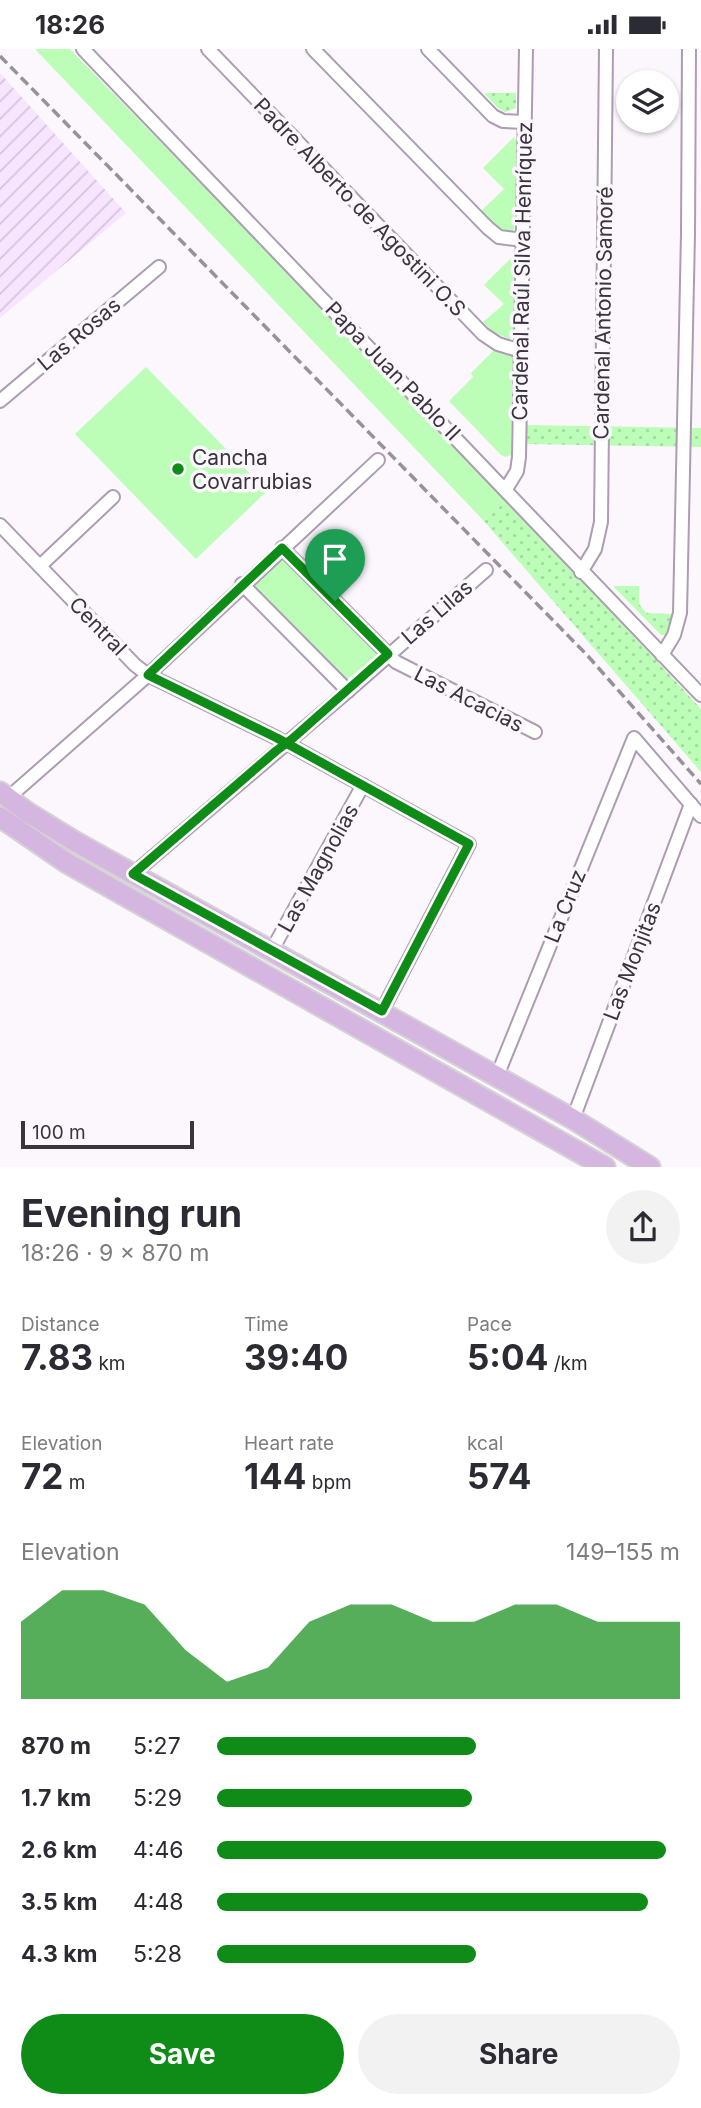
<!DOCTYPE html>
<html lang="en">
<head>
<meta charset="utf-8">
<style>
  :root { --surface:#fff; --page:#f2f2f3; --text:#2b2b33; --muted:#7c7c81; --accent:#0f8c17 }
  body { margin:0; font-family:Inter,sans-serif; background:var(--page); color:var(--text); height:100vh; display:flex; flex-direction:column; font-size:26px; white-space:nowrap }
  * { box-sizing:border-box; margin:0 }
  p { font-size:23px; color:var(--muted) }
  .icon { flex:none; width:38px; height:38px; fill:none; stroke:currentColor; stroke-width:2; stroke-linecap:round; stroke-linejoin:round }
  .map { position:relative; height:1118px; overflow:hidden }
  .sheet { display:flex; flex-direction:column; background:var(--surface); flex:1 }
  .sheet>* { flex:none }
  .fabs { position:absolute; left:616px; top:21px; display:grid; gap:14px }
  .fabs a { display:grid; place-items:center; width:63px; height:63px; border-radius:50%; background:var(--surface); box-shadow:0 2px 5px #0004; font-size:35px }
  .scale { position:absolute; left:21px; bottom:18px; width:173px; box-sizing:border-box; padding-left:7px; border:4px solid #3b343e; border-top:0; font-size:19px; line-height:24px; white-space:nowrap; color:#3b343e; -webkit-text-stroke:5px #fbf7fc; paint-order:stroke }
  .pin { position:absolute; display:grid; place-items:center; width:60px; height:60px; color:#fff; margin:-72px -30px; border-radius:50% 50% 50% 0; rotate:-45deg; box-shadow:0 0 7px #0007 }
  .pin .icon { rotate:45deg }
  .round { display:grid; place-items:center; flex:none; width:74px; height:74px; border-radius:37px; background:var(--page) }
  .overview { display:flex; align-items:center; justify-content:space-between; height:119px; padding:0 21px }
  h1 { font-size:38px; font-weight:700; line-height:52px }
  .stats { display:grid; grid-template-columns:repeat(3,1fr); gap:10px; height:119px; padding:7px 21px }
  .stats div { display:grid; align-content:center }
  .stats b { font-size:35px; font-weight:700 }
  .stats small { font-size:19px; font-weight:400 }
  .stats p { font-size:19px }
  .chart { height:196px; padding:14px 21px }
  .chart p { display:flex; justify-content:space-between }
  .chart svg { width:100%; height:126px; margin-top:7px; fill:var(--accent); opacity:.7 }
  .cta { display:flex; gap:14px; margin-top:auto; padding:14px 21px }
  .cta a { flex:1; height:80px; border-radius:42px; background:var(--accent); color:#fff; font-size:28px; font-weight:700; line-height:80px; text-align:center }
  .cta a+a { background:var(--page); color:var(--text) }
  ul { padding:0 21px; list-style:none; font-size:23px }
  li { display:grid; grid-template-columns:112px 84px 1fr; align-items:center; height:52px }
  li i { height:18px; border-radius:9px; background:var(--accent) }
  .status { display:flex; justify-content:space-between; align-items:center; height:49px; padding:0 35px; background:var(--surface); direction:ltr }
  .status svg { height:19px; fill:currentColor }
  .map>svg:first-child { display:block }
  .industrial { fill:url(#industrial-furrows) }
  .grass { fill:url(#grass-dots) }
  .park { fill:#bcfdb8 }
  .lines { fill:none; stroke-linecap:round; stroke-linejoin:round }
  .minor-casing { stroke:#ad9cb3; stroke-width:16 }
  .primary-casing { stroke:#d4d2d5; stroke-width:23 }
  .minor { stroke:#fff; stroke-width:12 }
  .primary { stroke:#d5b6e0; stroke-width:19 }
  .rail { stroke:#979299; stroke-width:3.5; stroke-dasharray:10 5; stroke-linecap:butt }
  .route-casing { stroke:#fff; stroke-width:14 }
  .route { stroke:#0f8c17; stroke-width:9 }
  .poi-dot { fill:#0f8c17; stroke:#fbf7fc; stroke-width:2.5 }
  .labels { text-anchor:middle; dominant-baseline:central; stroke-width:7; stroke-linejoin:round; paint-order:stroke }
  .street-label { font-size:21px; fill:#3b343e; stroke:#fbf7fc }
  .poi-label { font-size:21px; fill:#3b343e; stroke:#fbf7fc; text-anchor:start }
</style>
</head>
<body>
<div class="status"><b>18:26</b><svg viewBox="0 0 49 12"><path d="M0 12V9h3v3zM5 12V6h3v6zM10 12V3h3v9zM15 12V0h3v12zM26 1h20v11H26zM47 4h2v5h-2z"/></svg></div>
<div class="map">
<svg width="701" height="1118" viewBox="0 0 701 1118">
  <defs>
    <pattern id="industrial-furrows" width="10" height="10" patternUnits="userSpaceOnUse" patternTransform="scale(1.75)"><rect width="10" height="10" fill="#f7e4fe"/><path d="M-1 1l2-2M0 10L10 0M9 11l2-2" fill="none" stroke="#d5c4db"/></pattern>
    <pattern id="grass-dots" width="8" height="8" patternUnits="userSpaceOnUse" patternTransform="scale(1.75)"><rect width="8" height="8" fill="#bcfdb8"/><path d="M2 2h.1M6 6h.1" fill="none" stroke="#a2d99f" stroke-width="1.8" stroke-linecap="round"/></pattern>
  </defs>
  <rect width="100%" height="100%" fill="#fbf7fc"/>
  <!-- industrial -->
  <polygon class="industrial" points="0,24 126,164 0,269"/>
  <!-- grass -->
  <g class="grass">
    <polygon points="484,44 516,44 516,59 505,63 497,58"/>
    <polygon points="525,376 701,379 701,398 525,395"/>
    <polygon points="508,450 701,660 701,723 483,471"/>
    <polygon points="613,537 639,537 639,555 646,564 672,565 672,575 665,586 661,586"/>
  </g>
  <!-- park -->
  <g class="park">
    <polygon points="35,0 70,0 508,450 483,471"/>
    <polygon points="514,88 518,94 514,180 510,185 500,182 480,163 504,140 483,119"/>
    <polygon points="512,208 514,216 513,286 510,290 492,283 483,273 504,255 484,236"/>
    <polygon points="495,300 513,308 511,406 506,408 501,406 449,352 473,328 471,324"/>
    <polygon points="146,318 267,442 196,510 75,385"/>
    <polygon points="282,507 379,606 346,631 253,536"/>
  </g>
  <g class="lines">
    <!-- minor casing -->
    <g class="minor-casing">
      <g id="minor">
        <polyline points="83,0 701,646"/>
        <polyline points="208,0 483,285 498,295 521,302"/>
        <polyline points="313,0 488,179 499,188 523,191"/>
        <polyline points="428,0 493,67 503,72 524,73"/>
        <polyline points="0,352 159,218"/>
        <polyline points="506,440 517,422 519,408 526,0"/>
        <polyline points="0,476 135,616 148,626 277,689 469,795 382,962"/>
        <polyline points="282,499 396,613 535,683"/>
        <polyline points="40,517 113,448"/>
        <polyline points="581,523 595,500 601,473 606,0"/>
        <polyline points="242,535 348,642"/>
        <polyline points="662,606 674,586 680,564 688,185 689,0"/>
        <polyline points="8,749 148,626 378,411"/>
        <polyline points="133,825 348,642 486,521"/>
        <polyline points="272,901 363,736"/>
        <polyline points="497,1027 634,689 701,767"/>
        <polyline points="573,1070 691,755"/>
      </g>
    </g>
    <!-- primary casing -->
    <g class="primary-casing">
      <g id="primary">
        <polyline points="0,743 27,763 74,792 573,1070 650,1118"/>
        <polyline points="0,768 67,814 605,1118"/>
      </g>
    </g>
    <!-- minor -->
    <use href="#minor" class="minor"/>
    <!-- primary -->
    <use href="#primary" class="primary"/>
    <!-- rail -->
    <polyline class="rail" points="0,7 587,606 701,735"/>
  </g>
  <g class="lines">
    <!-- route casing -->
    <g class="route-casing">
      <path id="route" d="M335,552L282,499L148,626L277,689C341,724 405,760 469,795L382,962L133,825L276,702L292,690L388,605L335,552"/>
    </g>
    <!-- route -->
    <use href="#route" class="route"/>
  </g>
  <!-- markers -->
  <circle class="poi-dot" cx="178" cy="420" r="7"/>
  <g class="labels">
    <!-- street labels -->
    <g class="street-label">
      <text transform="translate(360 158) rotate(46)">Padre Alberto de Agostini O.S</text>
      <text transform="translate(522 222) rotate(-89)">Cardenal Raúl Silva Henríquez</text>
      <text transform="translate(603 264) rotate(-89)">Cardenal Antonio Samoré</text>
      <text transform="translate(79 285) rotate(-40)">Las Rosas</text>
      <text transform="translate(393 322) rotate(46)">Papa Juan Pablo II</text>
      <text transform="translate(437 563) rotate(-41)">Las Lilas</text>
      <text transform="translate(98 577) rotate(46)">Central</text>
      <text transform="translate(469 650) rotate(27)">Las Acacias</text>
      <text transform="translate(318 819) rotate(-61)">Las Magnolias</text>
      <text transform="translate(565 857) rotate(-68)">La Cruz</text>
      <text transform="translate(632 912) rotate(-69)">Las Monjitas</text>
    </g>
    <!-- poi labels -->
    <g class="poi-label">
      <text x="192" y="408">Cancha<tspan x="192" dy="24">Covarrubias</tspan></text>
    </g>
  </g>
</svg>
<div class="fabs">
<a><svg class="icon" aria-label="layers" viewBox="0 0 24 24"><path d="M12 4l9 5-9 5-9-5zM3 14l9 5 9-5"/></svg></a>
</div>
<div class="scale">100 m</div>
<div class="pin" style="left:335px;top:552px;background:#1e9e55"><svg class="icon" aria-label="arrive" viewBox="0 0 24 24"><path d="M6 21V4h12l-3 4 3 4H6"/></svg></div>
</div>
<section class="sheet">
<div class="overview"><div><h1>Evening run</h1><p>18:26 · 9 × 870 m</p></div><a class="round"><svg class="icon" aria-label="share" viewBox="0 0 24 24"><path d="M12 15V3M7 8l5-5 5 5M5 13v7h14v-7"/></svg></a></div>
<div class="stats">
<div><p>Distance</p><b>7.83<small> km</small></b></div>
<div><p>Time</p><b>39:40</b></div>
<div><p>Pace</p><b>5:04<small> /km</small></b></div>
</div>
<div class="stats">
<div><p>Elevation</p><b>72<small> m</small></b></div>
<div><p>Heart rate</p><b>144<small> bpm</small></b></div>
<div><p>kcal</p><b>574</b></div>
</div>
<div class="chart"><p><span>Elevation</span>149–155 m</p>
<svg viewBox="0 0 160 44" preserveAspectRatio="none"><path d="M0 44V17L10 6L20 6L30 11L40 27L50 38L60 33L70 17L80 11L90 11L100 17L110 17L120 11L130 11L140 17L150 17L160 17V44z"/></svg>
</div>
<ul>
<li><b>870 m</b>5:27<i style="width:56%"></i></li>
<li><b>1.7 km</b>5:29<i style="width:55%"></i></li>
<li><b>2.6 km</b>4:46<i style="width:97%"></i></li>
<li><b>3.5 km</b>4:48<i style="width:93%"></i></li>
<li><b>4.3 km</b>5:28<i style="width:56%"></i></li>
</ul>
<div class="cta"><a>Save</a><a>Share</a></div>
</section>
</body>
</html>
